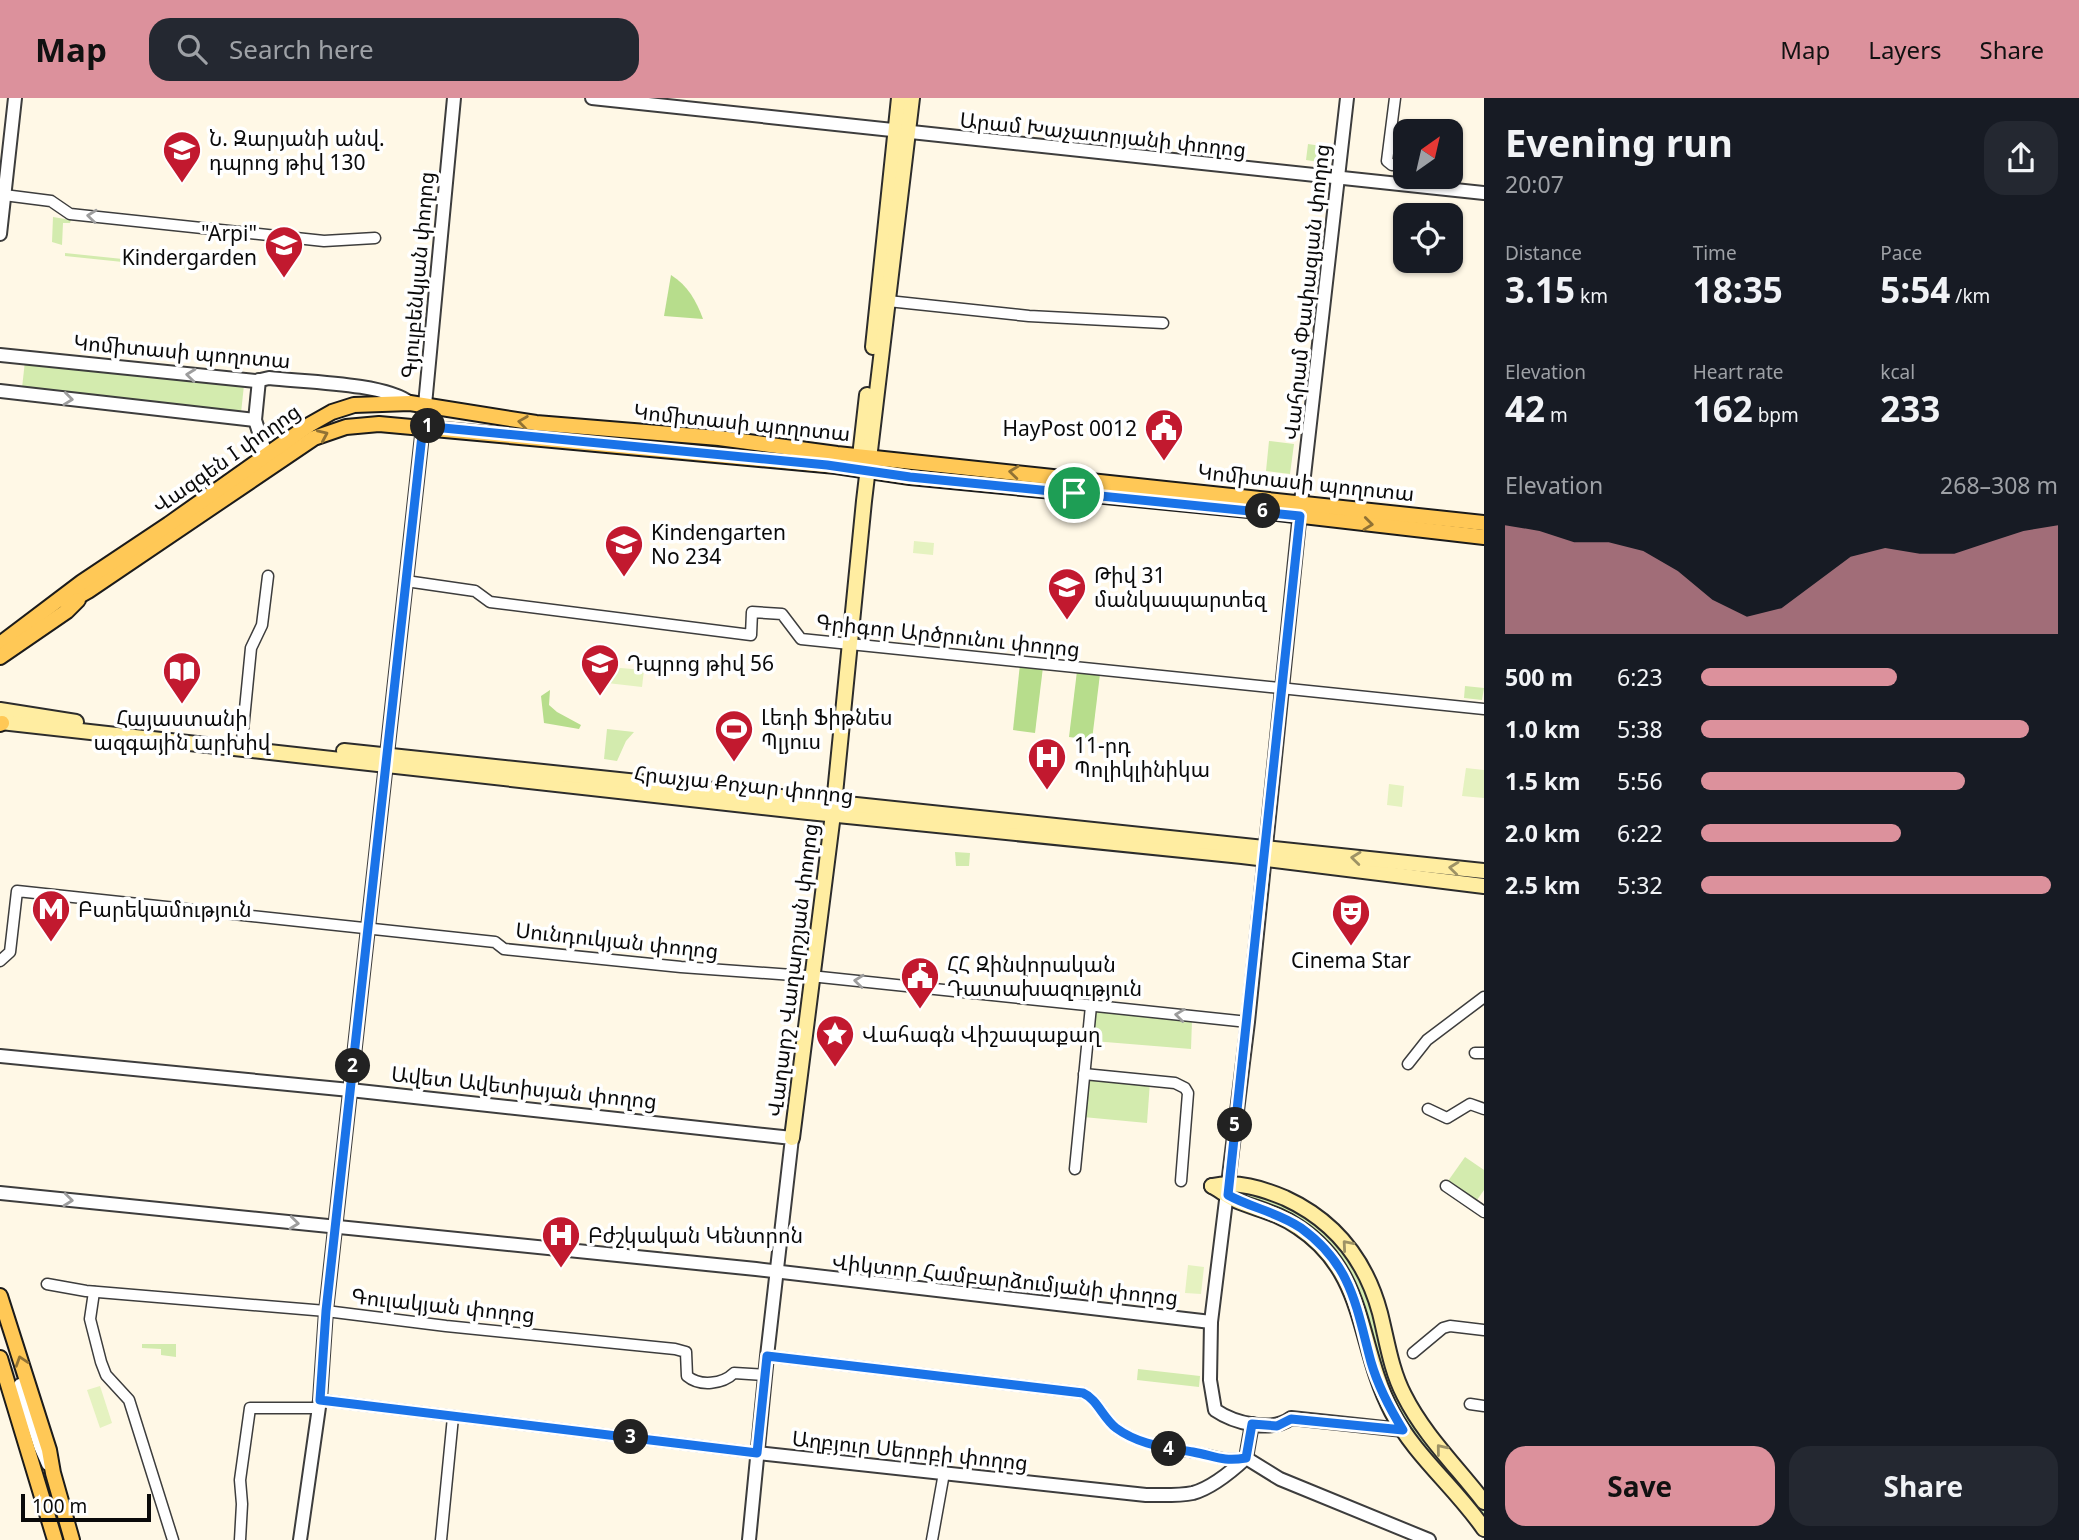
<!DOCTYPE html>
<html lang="en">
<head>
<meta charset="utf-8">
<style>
  :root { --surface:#171b24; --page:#242831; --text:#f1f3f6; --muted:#9ea1a6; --accent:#dc919c }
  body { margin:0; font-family:Georgia,"Noto Sans Armenian",serif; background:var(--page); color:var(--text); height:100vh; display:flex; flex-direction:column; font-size:26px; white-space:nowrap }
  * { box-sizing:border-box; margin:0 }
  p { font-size:23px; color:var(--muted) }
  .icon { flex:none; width:38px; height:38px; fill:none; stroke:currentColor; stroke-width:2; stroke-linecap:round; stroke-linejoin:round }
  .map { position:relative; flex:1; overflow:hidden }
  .details { display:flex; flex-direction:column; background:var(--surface); width:595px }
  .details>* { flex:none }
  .needle { width:46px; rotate:34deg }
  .tools { position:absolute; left:1393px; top:21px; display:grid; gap:14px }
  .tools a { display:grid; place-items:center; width:70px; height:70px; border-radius:14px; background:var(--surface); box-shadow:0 2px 5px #0004; font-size:35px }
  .scale { position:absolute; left:21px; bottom:18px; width:130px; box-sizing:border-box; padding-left:7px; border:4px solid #0a0a0a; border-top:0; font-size:19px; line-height:24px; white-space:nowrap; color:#0a0a0a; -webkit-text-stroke:5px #fff; paint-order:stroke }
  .pin { position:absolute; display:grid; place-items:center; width:60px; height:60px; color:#fff; margin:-30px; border:4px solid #fff; border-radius:50%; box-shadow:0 2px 7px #0007 }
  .km { position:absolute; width:35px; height:35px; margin:-18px; border-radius:50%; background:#222; color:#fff; font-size:19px; line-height:35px; text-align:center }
  .round { display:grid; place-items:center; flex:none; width:74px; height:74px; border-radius:21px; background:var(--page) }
  .summary { display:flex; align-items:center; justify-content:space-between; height:119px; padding:0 21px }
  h1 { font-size:38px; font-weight:700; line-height:52px }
  .stats { display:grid; grid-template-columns:repeat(3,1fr); gap:10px; height:119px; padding:7px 21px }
  .stats div { display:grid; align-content:center }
  .stats b { font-size:35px; font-weight:700 }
  .stats small { font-size:19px; font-weight:400 }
  .stats p { font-size:19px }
  .chart { height:196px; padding:14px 21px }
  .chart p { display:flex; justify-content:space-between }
  .chart svg { width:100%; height:126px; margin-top:7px; fill:var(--accent); opacity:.7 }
  .button { display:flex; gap:14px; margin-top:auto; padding:14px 21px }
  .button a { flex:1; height:80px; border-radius:21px; background:var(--accent); color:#111; font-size:28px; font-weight:700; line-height:80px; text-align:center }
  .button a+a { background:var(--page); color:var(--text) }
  ul { padding:0 21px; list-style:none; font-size:23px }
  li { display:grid; grid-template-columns:112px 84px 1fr; align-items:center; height:52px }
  li i { height:18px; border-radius:9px; background:var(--accent) }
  header { display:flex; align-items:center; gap:42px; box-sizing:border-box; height:98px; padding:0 35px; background:var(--accent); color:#111 }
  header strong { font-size:33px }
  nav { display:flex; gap:38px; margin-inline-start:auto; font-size:24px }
  .search { width:490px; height:63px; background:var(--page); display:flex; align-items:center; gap:18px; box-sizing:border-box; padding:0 24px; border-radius:21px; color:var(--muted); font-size:26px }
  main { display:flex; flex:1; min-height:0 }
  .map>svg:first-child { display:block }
  .green { fill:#d3ebae }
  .forest { fill:#b7dd8c }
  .pitch { fill:#e5f2c0 }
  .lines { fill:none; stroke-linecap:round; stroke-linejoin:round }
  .tertiary-tunnel { stroke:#dad4c5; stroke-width:12; stroke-dasharray:12 6; stroke-linecap:butt }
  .minor-casing { stroke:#3d3d3d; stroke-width:13 }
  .tertiary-casing { stroke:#3d3d3d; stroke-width:16 }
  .secondary-casing { stroke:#2c2c2c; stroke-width:18 }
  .primary-casing { stroke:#1b1b1b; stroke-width:18 }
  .minor { stroke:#fff; stroke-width:10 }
  .tertiary { stroke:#fff; stroke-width:12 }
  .secondary { stroke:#ffeda1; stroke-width:14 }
  .primary { stroke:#ffc856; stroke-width:14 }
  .oneway { stroke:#9d9d9d }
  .oneway2 { stroke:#917234 }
  .oneway3 { stroke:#9d9265 }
  .route-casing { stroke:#fff; stroke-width:14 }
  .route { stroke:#1a73e8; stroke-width:9 }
  .labels { text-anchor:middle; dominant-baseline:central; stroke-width:7; stroke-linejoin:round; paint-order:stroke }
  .street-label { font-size:21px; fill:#0a0a0a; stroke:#fff }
  .poi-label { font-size:21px; fill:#0a0a0a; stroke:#fff; text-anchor:start }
</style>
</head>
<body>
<header>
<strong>Map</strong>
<div class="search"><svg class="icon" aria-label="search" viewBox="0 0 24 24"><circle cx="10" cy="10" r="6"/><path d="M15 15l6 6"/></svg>Search here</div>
<nav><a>Map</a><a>Layers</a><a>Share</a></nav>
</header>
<main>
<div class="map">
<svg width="1484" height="1442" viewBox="0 0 1484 1442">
  <rect width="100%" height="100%" fill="#fff8e6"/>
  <!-- green -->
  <g class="green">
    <polygon points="1308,46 1321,48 1319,64 1306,62"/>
    <polygon points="53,119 71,122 70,125 63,125 62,147 52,144"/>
    <polygon points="65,155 190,168 190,171 65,158"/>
    <polygon points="25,263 244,287 241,315 22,290"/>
    <polygon points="1269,343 1294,346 1290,376 1266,373"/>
    <polygon points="1465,588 1484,590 1482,602 1464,600"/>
    <polygon points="607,631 634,634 626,643 617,663 604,661"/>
    <polygon points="955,754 970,755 969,768 956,768"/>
    <polygon points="1096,913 1192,922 1191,951 1093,943"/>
    <polygon points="1087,978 1150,984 1147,1025 1083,1019"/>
    <polygon points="1465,1059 1484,1072 1484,1092 1477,1102 1448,1083"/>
    <polygon points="1244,1094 1268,1098 1318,1126 1346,1154 1370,1198 1386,1263 1484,1410 1484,1423 1411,1335 1389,1298 1361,1201 1347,1172 1245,1100"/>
    <polygon points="142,1246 176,1246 176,1259 161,1257 161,1251 142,1250"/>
    <polygon points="1138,1271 1200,1278 1199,1289 1137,1282"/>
  </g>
  <!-- forest -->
  <g class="forest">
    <path d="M671,177C688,188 696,202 703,221L664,218Z"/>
    <polygon points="1020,566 1043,569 1035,635 1013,632"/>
    <polygon points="1077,573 1100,576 1092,642 1069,639"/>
    <polygon points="550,592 549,607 557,614 581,627 579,631 544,625 541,598"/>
  </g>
  <!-- pitch -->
  <g class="pitch">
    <polygon points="914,443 934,445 933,457 913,455"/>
    <polygon points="609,569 644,572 642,589 607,585"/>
    <polygon points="1466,670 1484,672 1484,700 1462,698"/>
    <polygon points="1389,686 1404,688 1402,709 1387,707"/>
    <polygon points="1188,1167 1204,1169 1201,1196 1185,1195"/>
    <polygon points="100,1288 112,1325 100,1330 87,1292"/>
  </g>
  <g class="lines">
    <!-- tertiary-tunnel -->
    <polyline class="tertiary-tunnel" points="0,1256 20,1287"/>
    <!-- minor casing -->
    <g class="minor-casing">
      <g id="minor">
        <polyline points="1392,67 1387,63 1395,0"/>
        <polyline points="4,97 51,103 70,116 324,143 375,140"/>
        <polyline points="888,203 1029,218 1163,225"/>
        <polyline points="406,483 475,493 490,504 751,537 752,514 782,516 801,541 1484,611"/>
        <polyline points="242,642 251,550 262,527 268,478"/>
        <polyline points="0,863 10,854 17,793 495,844 504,851 681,869 820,879 1248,924"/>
        <polyline points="1475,955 1484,955"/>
        <polyline points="1408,966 1427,942 1484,899"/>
        <polyline points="1084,976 1175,985 1185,990 1188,995 1181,1083"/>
        <polyline points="1428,1011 1447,1020 1470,1006 1484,1011"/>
        <polyline points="1075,1071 1091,908"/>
        <polyline points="1446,1088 1484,1114"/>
        <path d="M47,1186L86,1193L326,1213L446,1228L675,1251L686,1254L687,1278C700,1289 723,1286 734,1275L766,1277"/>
        <polyline points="94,1194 90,1221 101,1264 106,1277 129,1302 173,1442"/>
        <polyline points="1413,1255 1443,1230 1450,1228 1484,1232"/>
        <path d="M767,1258L1083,1295C1097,1301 1103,1320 1116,1330C1139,1347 1165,1349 1192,1354C1213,1357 1223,1364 1245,1360"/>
        <polyline points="320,1302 757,1355"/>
        <polyline points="1470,1306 1484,1308"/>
        <polyline points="240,1442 242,1406 240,1382 250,1310 319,1310"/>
        <polyline points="441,1442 453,1319"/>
        <polyline points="932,1442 944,1375"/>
      </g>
    </g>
    <!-- tertiary casing -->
    <g class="tertiary-casing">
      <g id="tertiary">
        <polyline points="592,0 1484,95"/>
        <path d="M1347,0L1301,404L1248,924L1211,1224L1210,1282L1215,1312C1234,1325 1272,1335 1291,1320L1403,1332"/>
        <polyline points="0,136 15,0"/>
        <path d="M0,257L256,283L269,280C304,284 385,285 410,305"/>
        <polyline points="259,282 255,322 266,356"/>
        <polyline points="0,293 255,322"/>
        <polyline points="0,958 350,992 792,1040 767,1258 749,1442"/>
        <polyline points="0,1095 756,1171 1211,1224"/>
        <polyline points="20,1287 40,1348 48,1366"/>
        <path d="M757,1355L1146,1397C1162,1397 1178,1398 1193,1395C1211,1390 1232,1373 1246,1360L1280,1381L1429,1442"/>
        <polyline points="1246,1360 1252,1326"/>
        <polyline points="300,1442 320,1302 326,1213 423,328 454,0"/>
      </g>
    </g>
    <!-- secondary casing -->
    <g class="secondary-casing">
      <g id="secondary">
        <polyline points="873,249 899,0"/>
        <polyline points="859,367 867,297"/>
        <polyline points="0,612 76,624"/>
        <polyline points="0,624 808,714 1242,758 1484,788"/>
        <polyline points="344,653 1484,773"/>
        <polyline points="792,1040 833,716 864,403 912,0"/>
        <path d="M1212,1088C1221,1093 1230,1100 1240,1104C1260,1112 1280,1116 1298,1129C1368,1175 1357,1248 1392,1314C1415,1358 1456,1390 1484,1431"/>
        <path d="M1212,1088C1238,1083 1261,1090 1285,1100C1335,1123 1366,1163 1380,1215C1387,1243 1391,1272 1404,1297C1424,1337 1457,1369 1484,1404"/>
      </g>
    </g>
    <!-- primary casing -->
    <g class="primary-casing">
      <g id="primary">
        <polyline points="67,505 88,493 314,340 346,329 379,326 836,368 910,379 1269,414 1484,439"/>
        <polyline points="0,546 82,484 169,426 309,327 332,314 354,307 410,305 536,325 719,340 837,356 1484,425"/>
        <polyline points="0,559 67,513 78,502"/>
        <polyline points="0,626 2,625"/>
        <polyline points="0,1198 49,1352 53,1375 72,1442"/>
        <polyline points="0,1260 55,1442"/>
      </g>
    </g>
    <!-- minor -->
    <use href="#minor" class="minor"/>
    <!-- tertiary -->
    <use href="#tertiary" class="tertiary"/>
    <!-- secondary -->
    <use href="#secondary" class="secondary"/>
    <!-- primary -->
    <use href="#primary" class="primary"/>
  </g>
  <!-- one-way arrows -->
  <defs><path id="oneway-chevron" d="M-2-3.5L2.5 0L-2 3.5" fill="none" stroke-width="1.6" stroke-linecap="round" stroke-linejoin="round" transform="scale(1.75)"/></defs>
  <g class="oneway">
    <use href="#oneway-chevron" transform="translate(92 118) rotate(-174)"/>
    <use href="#oneway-chevron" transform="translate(191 277) rotate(-174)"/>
    <use href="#oneway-chevron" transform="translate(68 301) rotate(7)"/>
    <use href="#oneway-chevron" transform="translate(859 883) rotate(-174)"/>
    <use href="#oneway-chevron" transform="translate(1180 917) rotate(-173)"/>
    <use href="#oneway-chevron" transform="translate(68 1102) rotate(6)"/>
    <use href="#oneway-chevron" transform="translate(294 1125) rotate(6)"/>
  </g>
  <g class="oneway2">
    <use href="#oneway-chevron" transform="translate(523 324) rotate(-172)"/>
    <use href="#oneway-chevron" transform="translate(323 337) rotate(-24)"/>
    <use href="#oneway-chevron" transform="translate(1014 374) rotate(-174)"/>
    <use href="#oneway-chevron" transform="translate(1368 426) rotate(7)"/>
    <use href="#oneway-chevron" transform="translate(21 1263) rotate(-108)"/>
  </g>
  <g class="oneway3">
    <use href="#oneway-chevron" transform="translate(1356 760) rotate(-174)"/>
    <use href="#oneway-chevron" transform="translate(1454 770) rotate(-174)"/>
    <use href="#oneway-chevron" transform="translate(1347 1147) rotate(-131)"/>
    <use href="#oneway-chevron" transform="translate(1441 1351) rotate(-129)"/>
  </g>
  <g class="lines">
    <!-- route casing -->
    <g class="route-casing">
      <path id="route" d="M423,328L827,367L910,379L1300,418L1228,1097C1251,1110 1278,1114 1301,1130C1352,1167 1356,1208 1371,1264C1378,1288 1390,1311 1403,1332L1291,1321L1277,1328L1252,1326L1246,1360C1222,1364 1215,1358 1193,1354C1165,1349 1139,1347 1116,1330C1103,1320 1097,1301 1083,1295L767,1258L757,1355L320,1302L326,1213Z"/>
    </g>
    <!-- route -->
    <use href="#route" class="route"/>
  </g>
  <!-- icons -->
  <defs>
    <g id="school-pin" transform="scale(2.0125)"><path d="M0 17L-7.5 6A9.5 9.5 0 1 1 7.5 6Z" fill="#c2192f" stroke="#fff"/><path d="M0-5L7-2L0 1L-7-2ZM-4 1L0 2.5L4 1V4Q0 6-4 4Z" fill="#fff"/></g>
    <g id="civic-pin" transform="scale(2.0125)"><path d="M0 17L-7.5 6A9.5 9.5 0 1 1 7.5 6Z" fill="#c2192f" stroke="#fff"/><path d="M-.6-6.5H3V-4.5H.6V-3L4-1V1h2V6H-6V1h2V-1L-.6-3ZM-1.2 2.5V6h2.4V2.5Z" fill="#fff"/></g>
    <g id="library-pin" transform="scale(2.0125)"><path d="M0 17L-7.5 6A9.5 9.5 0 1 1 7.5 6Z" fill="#c2192f" stroke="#fff"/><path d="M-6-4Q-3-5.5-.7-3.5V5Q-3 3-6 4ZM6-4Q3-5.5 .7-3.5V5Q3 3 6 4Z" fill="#fff"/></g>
    <g id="stadium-pin" transform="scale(2.0125)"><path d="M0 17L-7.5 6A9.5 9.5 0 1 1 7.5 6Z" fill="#c2192f" stroke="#fff"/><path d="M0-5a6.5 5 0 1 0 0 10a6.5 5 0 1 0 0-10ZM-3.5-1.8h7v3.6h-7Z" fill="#fff"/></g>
    <g id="hospital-pin" transform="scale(2.0125)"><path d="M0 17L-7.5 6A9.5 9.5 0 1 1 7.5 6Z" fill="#c2192f" stroke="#fff"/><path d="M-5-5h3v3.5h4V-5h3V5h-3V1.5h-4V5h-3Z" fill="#fff"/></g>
    <g id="metro-pin" transform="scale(2.0125)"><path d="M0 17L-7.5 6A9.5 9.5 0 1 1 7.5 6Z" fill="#c2192f" stroke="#fff"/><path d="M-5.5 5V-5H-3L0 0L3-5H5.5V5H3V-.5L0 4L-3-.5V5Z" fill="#fff"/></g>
    <g id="theatre-pin" transform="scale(2.0125)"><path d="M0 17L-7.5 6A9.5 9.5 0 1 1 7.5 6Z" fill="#c2192f" stroke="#fff"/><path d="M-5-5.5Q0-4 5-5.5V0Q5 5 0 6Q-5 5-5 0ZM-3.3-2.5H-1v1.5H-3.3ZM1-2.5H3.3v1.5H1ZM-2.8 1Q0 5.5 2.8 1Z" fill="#fff"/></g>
    <g id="sight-pin" transform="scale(2.0125)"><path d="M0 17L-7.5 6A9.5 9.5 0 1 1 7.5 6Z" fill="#c2192f" stroke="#fff"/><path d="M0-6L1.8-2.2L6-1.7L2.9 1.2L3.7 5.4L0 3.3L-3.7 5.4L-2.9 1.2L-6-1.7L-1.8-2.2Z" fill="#fff"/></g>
  </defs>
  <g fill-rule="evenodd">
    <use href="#school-pin" x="182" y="52"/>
    <use href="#school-pin" x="284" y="147"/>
    <use href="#civic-pin" x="1164" y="330"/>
    <use href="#school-pin" x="624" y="446"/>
    <use href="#school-pin" x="1067" y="489"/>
    <use href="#school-pin" x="600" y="565"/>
    <use href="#library-pin" x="182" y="573"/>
    <use href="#stadium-pin" x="734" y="631"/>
    <use href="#hospital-pin" x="1047" y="659"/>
    <use href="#metro-pin" x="51" y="811"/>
    <use href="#theatre-pin" x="1351" y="815"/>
    <use href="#civic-pin" x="920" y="878"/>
    <use href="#sight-pin" x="835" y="936"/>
    <use href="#hospital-pin" x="561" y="1137"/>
  </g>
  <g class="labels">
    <!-- street labels -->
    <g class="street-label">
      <text transform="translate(1103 36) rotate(6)">Արամ Խաչատրյանի փողոց</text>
      <text transform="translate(417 177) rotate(-85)">Գյուլբենկյան փողոց</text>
      <text transform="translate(1306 194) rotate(-84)">Վահրամ Փափազյան փողոց</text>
      <text transform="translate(182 253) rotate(5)">Կոմիտասի պողոտա</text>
      <text transform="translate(742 324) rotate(6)">Կոմիտասի պողոտա</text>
      <text transform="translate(226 360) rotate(-35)">Վազգեն I փողոց</text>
      <text transform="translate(1306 384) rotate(6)">Կոմիտասի պողոտա</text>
      <text transform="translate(948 537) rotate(6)">Գրիգոր Արծրունու փողոց</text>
      <text transform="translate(744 686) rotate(6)">Հրաչյա Քոչար փողոց</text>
      <text transform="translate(617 842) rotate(6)">Սունդուկյան փողոց</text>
      <text transform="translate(792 872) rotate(-83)">Վաղարշ Վաղարշյան փողոց</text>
      <text transform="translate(524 989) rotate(6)">Ավետ Ավետիսյան փողոց</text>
      <text transform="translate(1005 1181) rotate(6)">Վիկտոր Համբարձումյանի փողոց</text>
      <text transform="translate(443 1207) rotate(6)">Գուլակյան փողոց</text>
      <text transform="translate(910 1352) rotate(6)">Աղբյուր Սերոբի փողոց</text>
    </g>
    <!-- poi labels -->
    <g class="poi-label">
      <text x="209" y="40">Ն. Զարյանի անվ.<tspan x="209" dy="24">դպրոց թիվ 130</tspan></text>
      <text x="257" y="135" text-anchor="end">"Arpi"<tspan x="257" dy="24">Kindergarden</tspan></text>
      <text x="1137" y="330" text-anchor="end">HayPost 0012</text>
      <text x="651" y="434">Kindengarten<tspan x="651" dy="24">No 234</tspan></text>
      <text x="1094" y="477">Թիվ 31<tspan x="1094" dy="24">մանկապարտեզ</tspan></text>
      <text x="627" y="565">Դպրոց թիվ 56</text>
      <text x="761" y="619">Լեդի Ֆիթնես<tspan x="761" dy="24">Պլյուս</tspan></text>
      <text x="182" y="620" text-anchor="middle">Հայաստանի<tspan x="182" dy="24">ազգային արխիվ</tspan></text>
      <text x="1074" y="647">11-րդ<tspan x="1074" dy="24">Պոլիկլինիկա</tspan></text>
      <text x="78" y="811">Բարեկամություն</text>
      <text x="1351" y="862" text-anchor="middle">Cinema Star</text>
      <text x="947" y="866">ՀՀ Զինվորական<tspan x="947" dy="24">Դատախազություն</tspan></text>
      <text x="862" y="936">Վահագն Վիշապաքաղ</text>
      <text x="588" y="1137">Բժշկական Կենտրոն</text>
    </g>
  </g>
</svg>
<div class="tools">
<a><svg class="needle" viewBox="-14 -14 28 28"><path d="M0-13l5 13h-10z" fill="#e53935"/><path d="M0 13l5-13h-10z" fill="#9ea1a6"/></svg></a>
<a><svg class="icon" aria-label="locate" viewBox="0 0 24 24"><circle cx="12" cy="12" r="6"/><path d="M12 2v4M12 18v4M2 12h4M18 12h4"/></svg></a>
</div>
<div class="scale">100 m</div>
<div class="pin" style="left:1074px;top:395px;background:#1e9e55"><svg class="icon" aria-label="arrive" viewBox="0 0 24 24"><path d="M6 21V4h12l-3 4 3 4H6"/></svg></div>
<b class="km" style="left:428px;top:328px">1</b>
<b class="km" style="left:353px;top:968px">2</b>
<b class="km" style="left:631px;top:1339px">3</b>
<b class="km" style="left:1169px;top:1351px">4</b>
<b class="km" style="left:1235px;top:1027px">5</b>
<b class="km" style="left:1263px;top:413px">6</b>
</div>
<section class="details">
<div class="summary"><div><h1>Evening run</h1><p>20:07</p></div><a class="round"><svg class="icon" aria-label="share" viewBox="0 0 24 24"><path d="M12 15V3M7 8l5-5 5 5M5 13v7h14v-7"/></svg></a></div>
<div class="stats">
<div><p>Distance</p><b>3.15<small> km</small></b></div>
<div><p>Time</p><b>18:35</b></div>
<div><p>Pace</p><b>5:54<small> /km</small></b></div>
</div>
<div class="stats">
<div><p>Elevation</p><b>42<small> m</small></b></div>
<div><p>Heart rate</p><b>162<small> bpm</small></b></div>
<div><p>kcal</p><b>233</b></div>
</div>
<div class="chart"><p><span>Elevation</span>268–308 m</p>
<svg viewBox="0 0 160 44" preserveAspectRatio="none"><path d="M0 44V6L10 8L20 12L30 12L40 15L50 22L60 32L70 38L80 35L90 26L100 17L110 14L120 16L130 16L140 12L150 8L160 6V44z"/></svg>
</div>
<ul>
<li><b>500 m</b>6:23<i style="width:55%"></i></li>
<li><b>1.0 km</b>5:38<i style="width:92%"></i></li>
<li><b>1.5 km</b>5:56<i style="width:74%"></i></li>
<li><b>2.0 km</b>6:22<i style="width:56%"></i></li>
<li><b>2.5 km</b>5:32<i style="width:98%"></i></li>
</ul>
<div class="button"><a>Save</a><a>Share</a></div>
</section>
</main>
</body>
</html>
